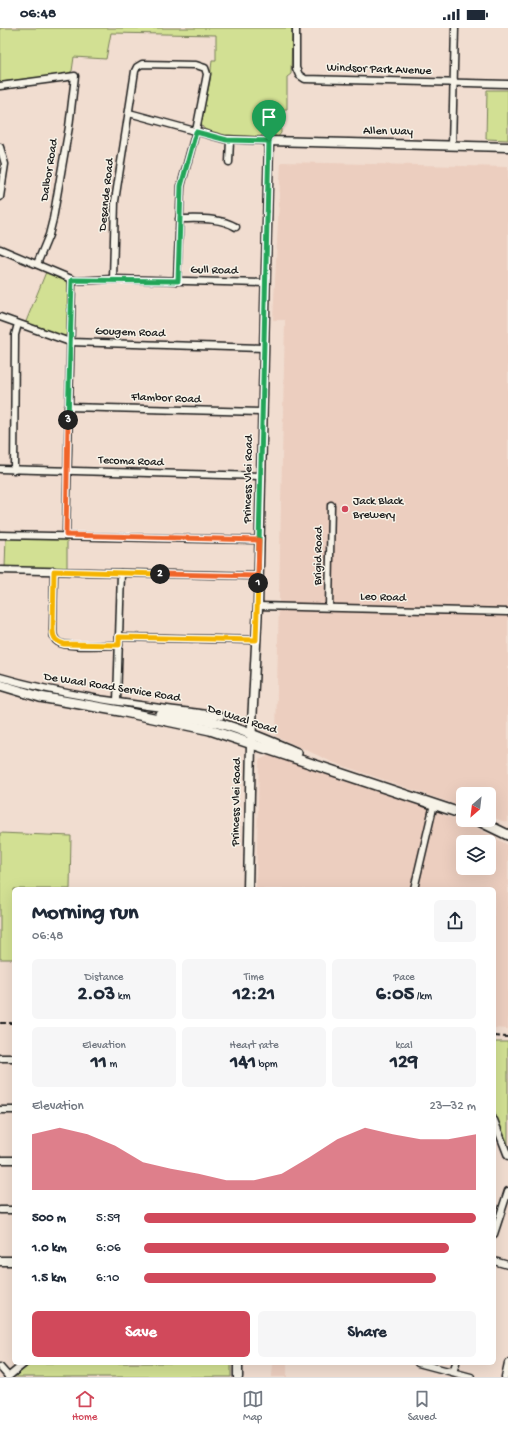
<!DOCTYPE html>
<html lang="en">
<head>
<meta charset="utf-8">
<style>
  :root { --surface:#fff; --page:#f6f6f7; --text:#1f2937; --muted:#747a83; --line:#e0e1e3; --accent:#d1495b }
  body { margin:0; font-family:"Gochi Hand",sans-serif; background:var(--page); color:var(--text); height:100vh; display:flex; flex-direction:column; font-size:15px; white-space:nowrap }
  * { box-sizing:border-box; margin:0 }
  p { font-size:13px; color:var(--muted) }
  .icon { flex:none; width:22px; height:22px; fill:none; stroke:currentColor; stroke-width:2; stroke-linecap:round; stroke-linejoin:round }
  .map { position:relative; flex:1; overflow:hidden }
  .side { position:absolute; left:12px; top:859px; width:484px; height:478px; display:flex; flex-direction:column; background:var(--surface); border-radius:6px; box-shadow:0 4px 16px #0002 }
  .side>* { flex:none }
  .needle { width:26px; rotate:208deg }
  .tools { position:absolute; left:456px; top:759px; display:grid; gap:8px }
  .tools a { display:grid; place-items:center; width:40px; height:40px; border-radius:6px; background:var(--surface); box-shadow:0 4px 16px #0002; font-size:20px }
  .pin { position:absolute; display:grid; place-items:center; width:34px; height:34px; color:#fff; margin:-41px -17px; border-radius:50% 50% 50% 0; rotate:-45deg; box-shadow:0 0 4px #0007 }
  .pin .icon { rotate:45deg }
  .km { position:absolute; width:20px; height:20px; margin:-10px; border-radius:50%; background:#222; color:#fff; font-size:11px; line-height:20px; text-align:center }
  .round { display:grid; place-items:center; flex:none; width:42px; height:42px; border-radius:6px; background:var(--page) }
  .overview { display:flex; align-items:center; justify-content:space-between; height:68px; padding:0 20px }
  h1 { font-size:22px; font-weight:800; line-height:30px }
  .figures { display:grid; grid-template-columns:repeat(3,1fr); gap:6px; height:68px; padding:4px 20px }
  .figures div { display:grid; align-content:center; border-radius:6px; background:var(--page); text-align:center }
  .figures b { font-size:20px; font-weight:800 }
  .figures small { font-size:11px; font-weight:400 }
  .figures p { font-size:11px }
  .chart { height:112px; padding:8px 20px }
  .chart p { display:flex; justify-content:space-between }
  .chart svg { width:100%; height:72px; margin-top:4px; fill:var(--accent); opacity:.7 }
  .button { display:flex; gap:8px; margin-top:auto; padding:8px 20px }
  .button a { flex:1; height:46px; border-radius:6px; background:var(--accent); color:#fff; font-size:16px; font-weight:800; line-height:46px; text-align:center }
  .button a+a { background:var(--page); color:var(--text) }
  ul { padding:0 20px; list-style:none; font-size:13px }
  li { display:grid; grid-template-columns:64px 48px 1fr; align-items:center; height:30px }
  li i { height:10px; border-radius:5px; background:var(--accent) }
  .status { display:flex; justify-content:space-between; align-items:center; height:28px; padding:0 20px; background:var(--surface); direction:ltr }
  .status svg { height:11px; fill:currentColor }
  .menu { display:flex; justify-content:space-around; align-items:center; height:56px; border-top:1px solid var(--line); background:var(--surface); font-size:11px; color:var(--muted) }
  .menu a { display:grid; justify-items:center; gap:2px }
  .menu .on { color:var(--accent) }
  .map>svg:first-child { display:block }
  .built { fill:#eccebf; fill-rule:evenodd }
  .green { fill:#d2e093; stroke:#777e58 }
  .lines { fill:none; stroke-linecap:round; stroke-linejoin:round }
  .minor-casing { stroke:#1c1c1c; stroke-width:9 }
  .tertiary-casing { stroke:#1c1c1c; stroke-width:11 }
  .secondary-casing { stroke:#1c1c1c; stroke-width:12 }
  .minor { stroke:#f7f3e8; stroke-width:6 }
  .tertiary { stroke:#f7f3e8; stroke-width:8 }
  .secondary { stroke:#f7f3e8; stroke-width:9 }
  .rail { stroke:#1c1c1c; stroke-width:2; stroke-dasharray:6 3; stroke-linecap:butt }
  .split-1-casing { stroke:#fff; stroke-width:8 }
  .split-2-casing { stroke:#fff; stroke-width:8 }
  .split-3-casing { stroke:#fff; stroke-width:8 }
  .split-4-casing { stroke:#fff; stroke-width:8 }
  .split-1 { stroke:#22a559; stroke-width:5 }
  .split-2 { stroke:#f5b400; stroke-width:5 }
  .split-3 { stroke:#f0652b; stroke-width:5 }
  .split-4 { stroke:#22a559; stroke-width:5 }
  .poi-dot { fill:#d1495b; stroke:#f7f3e8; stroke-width:1.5 }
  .labels { text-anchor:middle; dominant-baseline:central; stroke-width:3; stroke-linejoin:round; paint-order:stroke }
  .street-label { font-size:12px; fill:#1c1c1c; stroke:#f7f3e8 }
  .poi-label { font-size:12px; fill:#1c1c1c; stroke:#f7f3e8; text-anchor:start }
</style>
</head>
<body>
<div class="status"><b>06:48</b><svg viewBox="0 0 49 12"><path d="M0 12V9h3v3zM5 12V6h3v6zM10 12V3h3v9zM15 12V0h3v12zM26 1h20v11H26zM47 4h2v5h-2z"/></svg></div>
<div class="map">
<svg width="508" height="1349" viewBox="0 0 508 1349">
  <rect width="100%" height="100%" fill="#f1ddd0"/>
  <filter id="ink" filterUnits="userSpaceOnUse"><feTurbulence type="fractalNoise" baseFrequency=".025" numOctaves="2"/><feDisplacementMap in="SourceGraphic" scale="8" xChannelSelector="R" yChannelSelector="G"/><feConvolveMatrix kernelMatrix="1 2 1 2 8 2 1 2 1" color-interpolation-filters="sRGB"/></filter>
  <g filter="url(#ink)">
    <!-- built -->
    <g class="built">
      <polygon points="281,134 508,139 508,795 489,788 489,766 463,766 463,779 332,734 276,708 285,292 273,292"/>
      <path d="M270,727L424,777L442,786L481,802L508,817V1001L494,1000V861H256L259,732ZM463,814H489V840H463Z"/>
      <polygon points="273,1335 287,1335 287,1349 272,1349"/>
    </g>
    <!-- green -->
    <g class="green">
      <path d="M0,0H292L291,46L287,49V81H280L281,105L277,110L271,103H267L260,109C247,109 202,110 201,95L210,52L212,32H216V7L111,5L106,31L74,29L72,43L67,46L0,54Z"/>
      <polygon points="487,62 508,62 508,112 486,111"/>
      <polygon points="46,244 64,251 69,257 68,304 66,307 63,309 25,296"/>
      <polygon points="6,508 67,510 67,541 5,540"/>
      <polygon points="0,805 71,808 70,861 14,861 14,931 0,931"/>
      <polygon points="494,1014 508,1014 508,1121 494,1083"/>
      <polygon points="32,1335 231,1335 231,1349 14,1349"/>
    </g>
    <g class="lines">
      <!-- minor casing -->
      <g class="minor-casing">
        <g id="minor">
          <polyline points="296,0 296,40 299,47 305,51 508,56"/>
          <polyline points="0,58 75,48 69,99 53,191 49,207 37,236"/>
          <polyline points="129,85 224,111 269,113"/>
          <polyline points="452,117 455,0"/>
          <polyline points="229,134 230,112"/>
          <polyline points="0,169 5,136 0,119"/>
          <path d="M179,191C198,191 219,189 236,199"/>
          <polyline points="0,221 76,253 113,251 265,255"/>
          <polyline points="113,251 115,173 135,43 137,39 142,36 196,37 205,40 207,46 196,103 181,158 177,253"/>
          <polyline points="0,289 70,314 264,320"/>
          <polyline points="68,379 262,384"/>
          <polyline points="0,441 261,448"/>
          <polyline points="14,442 15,307 18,296"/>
          <polyline points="0,507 259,512"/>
          <polyline points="66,507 72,252"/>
          <polyline points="0,542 258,548"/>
          <path d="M54,543L53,603C53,607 54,611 58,614C66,620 107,617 119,617"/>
          <polyline points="258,578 508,584"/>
          <polyline points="329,579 331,477"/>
          <polyline points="119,609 256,612"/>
          <path d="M0,649C72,670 148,678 221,688"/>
          <polyline points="117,673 121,545"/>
          <polyline points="414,861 434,776"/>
          <polyline points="0,1030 14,1030"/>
          <polyline points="0,1082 14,1082"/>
          <polyline points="494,1092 508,1128"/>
          <polyline points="0,1132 14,1132"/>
          <polyline points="0,1182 14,1182"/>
          <polyline points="494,1206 508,1163"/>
          <polyline points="494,1233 508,1237"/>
          <polyline points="418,1335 471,1349"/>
          <polyline points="0,1339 8,1348"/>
          <polyline points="453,1344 456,1335"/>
          <polyline points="8,1349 25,1335"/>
          <polyline points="505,1349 508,1335"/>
        </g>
      </g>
      <!-- tertiary casing -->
      <g class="tertiary-casing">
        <g id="tertiary">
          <polyline points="248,861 251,715 258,578 269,113 508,119"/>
          <polyline points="0,1233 14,1233"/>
          <polyline points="238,1349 238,1335"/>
        </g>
      </g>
      <!-- secondary casing -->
      <g class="secondary-casing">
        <g id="secondary">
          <polyline points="0,657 40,669 120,683 210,702 463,786"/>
          <path d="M160,686C180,688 199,690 218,695C245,702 271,714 297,725"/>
          <polyline points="477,792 508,807"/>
        </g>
      </g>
      <!-- minor -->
      <use href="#minor" class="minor"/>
      <!-- tertiary -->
      <use href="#tertiary" class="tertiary"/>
      <!-- secondary -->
      <use href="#secondary" class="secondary"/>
      <!-- rail -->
      <g class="rail">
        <polyline points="0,995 14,995"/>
        <polyline points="494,1008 508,1009"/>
      </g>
    </g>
  </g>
  <g class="lines" filter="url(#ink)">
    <!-- split-1 casing -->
    <g class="split-1-casing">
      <polyline id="split-1" points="258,555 269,113"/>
    </g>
    <!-- split-2 casing -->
    <g class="split-2-casing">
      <path id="split-2" d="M160,546L54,543L53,603C53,611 57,614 64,616L119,617V609L256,612L258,555"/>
    </g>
    <!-- split-3 casing -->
    <g class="split-3-casing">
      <polyline id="split-3" points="68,392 66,507 259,512 258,548 160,546"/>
    </g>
    <!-- split-4 casing -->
    <g class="split-4-casing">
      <polyline id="split-4" points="68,392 72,252 178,253 181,158 196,104 227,112 269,113"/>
    </g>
    <!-- split-1 -->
    <use href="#split-1" class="split-1"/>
    <!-- split-2 -->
    <use href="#split-2" class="split-2"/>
    <!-- split-3 -->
    <use href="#split-3" class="split-3"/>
    <!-- split-4 -->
    <use href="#split-4" class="split-4"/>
  </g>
  <!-- markers -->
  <circle class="poi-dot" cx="345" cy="481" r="4"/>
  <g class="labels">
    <!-- street labels -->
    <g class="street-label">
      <text transform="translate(379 42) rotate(2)">Windsor Park Avenue</text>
      <text transform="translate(388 104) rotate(1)">Allen Way</text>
      <text transform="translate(50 142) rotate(-81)">Dalbor Road</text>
      <text transform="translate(107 167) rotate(-84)">Desande Road</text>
      <text transform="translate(214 243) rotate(1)">Gull Road</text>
      <text transform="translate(130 305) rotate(2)">Gougem Road</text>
      <text transform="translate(166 371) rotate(2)">Flambor Road</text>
      <text transform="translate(131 434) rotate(2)">Tecoma Road</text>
      <text transform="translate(249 451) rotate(-89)">Princess Vlei Road</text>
      <text transform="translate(319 528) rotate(-89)">Brigid Road</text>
      <text transform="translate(383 570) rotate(2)">Leo Road</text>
      <text transform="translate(112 660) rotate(9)">De Waal Road Service Road</text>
      <text transform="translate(242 692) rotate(18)">De Waal Road</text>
      <text transform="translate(237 774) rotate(-89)">Princess Vlei Road</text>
    </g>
    <!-- poi labels -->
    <g class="poi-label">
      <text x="353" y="474">Jack Black<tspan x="353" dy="14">Brewery</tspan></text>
    </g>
  </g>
</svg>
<div class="tools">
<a><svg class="needle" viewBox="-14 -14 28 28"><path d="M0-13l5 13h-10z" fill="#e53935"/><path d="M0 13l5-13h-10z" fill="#747a83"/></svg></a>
<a><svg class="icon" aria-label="layers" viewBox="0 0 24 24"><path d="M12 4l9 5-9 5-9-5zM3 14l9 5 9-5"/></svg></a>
</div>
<div class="pin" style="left:269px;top:113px;background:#1e9e55"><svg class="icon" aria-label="arrive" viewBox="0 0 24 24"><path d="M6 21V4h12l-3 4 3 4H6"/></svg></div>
<b class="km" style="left:258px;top:555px">1</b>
<b class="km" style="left:160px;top:546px">2</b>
<b class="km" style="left:68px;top:392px">3</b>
<section class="side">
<div class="overview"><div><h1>Morning run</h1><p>06:48</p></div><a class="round"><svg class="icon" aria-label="share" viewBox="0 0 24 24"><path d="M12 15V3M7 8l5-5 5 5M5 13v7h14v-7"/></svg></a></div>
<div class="figures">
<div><p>Distance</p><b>2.03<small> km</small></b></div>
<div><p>Time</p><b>12:21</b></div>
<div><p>Pace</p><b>6:05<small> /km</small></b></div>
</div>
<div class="figures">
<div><p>Elevation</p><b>11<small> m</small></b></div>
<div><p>Heart rate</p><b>141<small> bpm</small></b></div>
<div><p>kcal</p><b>129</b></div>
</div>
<div class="chart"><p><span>Elevation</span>23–32 m</p>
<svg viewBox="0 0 160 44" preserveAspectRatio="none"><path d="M0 44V10L10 6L20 10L30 17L40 27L50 31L60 34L70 38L80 38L90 34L100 24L110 13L120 6L130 10L140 13L150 13L160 10V44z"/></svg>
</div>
<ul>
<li><b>500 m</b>5:59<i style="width:100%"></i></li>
<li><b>1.0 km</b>6:06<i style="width:92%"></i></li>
<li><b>1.5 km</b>6:10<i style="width:88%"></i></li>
</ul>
<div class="button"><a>Save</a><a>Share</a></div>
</section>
</div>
<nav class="menu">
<a class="on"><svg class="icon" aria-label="home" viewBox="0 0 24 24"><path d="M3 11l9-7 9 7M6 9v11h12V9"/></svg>Home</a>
<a><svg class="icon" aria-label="map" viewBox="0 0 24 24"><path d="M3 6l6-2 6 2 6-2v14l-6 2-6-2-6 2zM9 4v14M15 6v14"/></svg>Map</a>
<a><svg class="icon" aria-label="saved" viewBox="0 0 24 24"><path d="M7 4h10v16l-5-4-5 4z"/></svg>Saved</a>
</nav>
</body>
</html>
